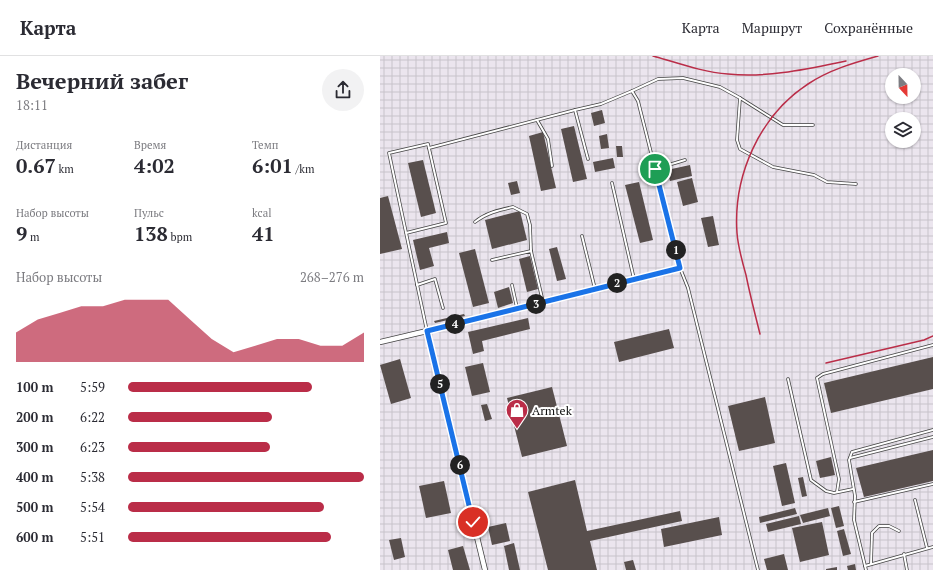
<!DOCTYPE html>
<html lang="ru">
<head>
<meta charset="utf-8">
<style>
  :root { --surface:#fff; --page:#f2f2f3; --text:#2b2b33; --muted:#7c7c81; --line:#e1e1e2; --accent:#ba2d48 }
  body { margin:0; font-family:"PT Serif",serif; background:var(--page); color:var(--text); height:100vh; display:flex; flex-direction:column; font-size:15px; white-space:nowrap }
  * { box-sizing:border-box; margin:0 }
  p { font-size:13px; color:var(--muted) }
  .icon { flex:none; width:22px; height:22px; fill:none; stroke:currentColor; stroke-width:2; stroke-linecap:round; stroke-linejoin:round }
  .map { position:relative; flex:1; overflow:hidden }
  .details { display:flex; flex-direction:column; background:var(--surface); width:380px }
  .details>* { flex:none }
  .needle { width:26px; rotate:158deg }
  .fabs { position:absolute; left:505px; top:12px; display:grid; gap:8px }
  .fabs a { display:grid; place-items:center; width:36px; height:36px; border-radius:50%; background:var(--surface); box-shadow:0 1px 3px #0004; font-size:20px }
  .pin { position:absolute; display:grid; place-items:center; width:34px; height:34px; color:#fff; margin:-17px; border:2px solid #fff; border-radius:50%; box-shadow:0 1px 4px #0007 }
  .km { position:absolute; width:20px; height:20px; margin:-10px; border-radius:50%; background:#222; color:#fff; font-size:11px; line-height:20px; text-align:center }
  .round { display:grid; place-items:center; flex:none; width:42px; height:42px; border-radius:21px; background:var(--page) }
  .summary { display:flex; align-items:center; justify-content:space-between; height:68px; padding:0 16px }
  h1 { font-size:22px; font-weight:600; line-height:30px }
  .metrics { display:grid; grid-template-columns:repeat(3,1fr); gap:6px; height:68px; padding:4px 16px }
  .metrics div { display:grid; align-content:center }
  .metrics b { font-size:20px; font-weight:600 }
  .metrics small { font-size:11px; font-weight:400 }
  .metrics p { font-size:11px }
  .chart { height:112px; padding:8px 16px }
  .chart p { display:flex; justify-content:space-between }
  .chart svg { width:100%; height:72px; margin-top:4px; fill:var(--accent); opacity:.7 }
  ul { padding:0 16px; list-style:none; font-size:13px }
  li { display:grid; grid-template-columns:64px 48px 1fr; align-items:center; height:30px }
  li i { height:10px; border-radius:5px; background:var(--accent) }
  header { display:flex; align-items:center; gap:24px; box-sizing:border-box; height:56px; padding:0 20px; background:var(--surface); border-bottom:1px solid var(--line) }
  header strong { font-size:19px }
  nav { display:flex; gap:22px; margin-inline-start:auto; font-size:14px }
  main { display:flex; flex:1; min-height:0 }
  .map>svg:first-child { display:block }
  .industrial { fill:url(#industrial-grid); fill-rule:evenodd }
  .building { fill:#584f4d }
  .lines { fill:none; stroke-linecap:round; stroke-linejoin:round }
  .lane-casing { stroke:#434343; stroke-width:3.5 }
  .street-casing { stroke:#434343; stroke-width:6 }
  .lane { stroke:#fff; stroke-width:2 }
  .street { stroke:#fff; stroke-width:4.5 }
  .rail { stroke:#ba2d48; stroke-width:1.5 }
  .route-casing { stroke:#fff; stroke-width:8 }
  .route { stroke:#1a73e8; stroke-width:5 }
  .labels { text-anchor:middle; dominant-baseline:central; stroke-width:4; stroke-linejoin:round; paint-order:stroke }
  .poi-label { font-size:12px; fill:#101010; stroke:#fff; text-anchor:start }
</style>
</head>
<body>
<header>
<strong>Карта</strong>
<nav><a>Карта</a><a>Маршрут</a><a>Сохранённые</a></nav>
</header>
<main>
<section class="details">
<div class="summary"><div><h1>Вечерний забег</h1><p>18:11</p></div><a class="round"><svg class="icon" aria-label="share" viewBox="0 0 24 24"><path d="M12 15V3M7 8l5-5 5 5M5 13v7h14v-7"/></svg></a></div>
<div class="metrics">
<div><p>Дистанция</p><b>0.67<small> km</small></b></div>
<div><p>Время</p><b>4:02</b></div>
<div><p>Темп</p><b>6:01<small> /km</small></b></div>
</div>
<div class="metrics">
<div><p>Набор высоты</p><b>9<small> m</small></b></div>
<div><p>Пульс</p><b>138<small> bpm</small></b></div>
<div><p>kcal</p><b>41</b></div>
</div>
<div class="chart"><p><span>Набор высоты</span>268–276 m</p>
<svg viewBox="0 0 160 44" preserveAspectRatio="none"><path d="M0 44V26L10 18L20 14L30 10L40 10L50 6L60 6L70 6L80 18L90 30L100 38L110 34L120 30L130 30L140 34L150 34L160 26V44z"/></svg>
</div>
<ul>
<li><b>100 m</b>5:59<i style="width:78%"></i></li>
<li><b>200 m</b>6:22<i style="width:61%"></i></li>
<li><b>300 m</b>6:23<i style="width:60%"></i></li>
<li><b>400 m</b>5:38<i style="width:100%"></i></li>
<li><b>500 m</b>5:54<i style="width:83%"></i></li>
<li><b>600 m</b>5:51<i style="width:86%"></i></li>
</ul>
</section>
<div class="map">
<svg width="553" height="514" viewBox="0 0 553 514">
  <defs>
    <pattern id="industrial-grid" width="8" height="8" patternUnits="userSpaceOnUse"><rect width="8" height="8" fill="#ebe5ee"/><path d="M0 4h8M4 0v8" fill="none" stroke="#c8c3cb"/></pattern>
  </defs>
  <rect width="100%" height="100%" fill="#fefbf3"/>
  <!-- industrial -->
  <path class="industrial" d="M0,0H553V514H0ZM512,19H534V41H512ZM512,63H534V85H512Z"/>
  <!-- building -->
  <g class="building">
    <polygon points="222,54 225,67 214,70 211,57"/>
    <polygon points="194,70 207,123 193,126 181,73"/>
    <polygon points="163,76 176,132 161,135 149,80"/>
    <polygon points="227,78 229,92 221,93 219,80"/>
    <polygon points="236,90 242,90 243,101 237,101"/>
    <polygon points="233,102 235,112 215,116 213,106"/>
    <polygon points="43,104 56,157 41,161 28,107"/>
    <polygon points="310,109 312,120 290,125 287,114"/>
    <polygon points="312,122 318,146 303,150 297,126"/>
    <polygon points="137,125 140,137 131,139 128,127"/>
    <polygon points="259,126 273,184 260,187 245,129"/>
    <polygon points="8,140 22,193 0,198 0,142"/>
    <polygon points="140,155 147,184 112,193 105,164"/>
    <polygon points="333,160 339,189 328,191 321,162"/>
    <polygon points="67,176 69,187 49,192 54,210 40,214 33,184"/>
    <polygon points="177,191 186,223 177,225 169,193"/>
    <polygon points="95,193 109,247 93,251 79,197"/>
    <polygon points="150,200 158,233 147,236 139,203"/>
    <polygon points="129,231 133,247 118,252 114,236"/>
    <polygon points="84,258 85,260 55,267 54,265"/>
    <polygon points="148,262 150,273 102,285 104,295 93,298 88,276"/>
    <polygon points="289,273 294,292 239,306 234,286"/>
    <polygon points="553,301 553,333 451,357 444,327"/>
    <polygon points="20,303 31,342 11,348 0,309"/>
    <polygon points="103,307 110,336 92,340 85,311"/>
    <polygon points="172,331 187,390 142,401 127,342"/>
    <polygon points="385,341 395,387 359,395 348,350"/>
    <polygon points="107,348 112,363 105,365 101,349"/>
    <polygon points="553,394 553,425 484,441 476,412"/>
    <polygon points="451,401 455,419 440,422 436,405"/>
    <polygon points="406,407 415,447 402,450 393,410"/>
    <polygon points="423,421 427,440 422,441 418,422"/>
    <polygon points="195,424 207,475 300,455 302,465 210,485 217,514 168,514 148,436"/>
    <polygon points="64,425 71,457 46,462 39,430"/>
    <polygon points="459,450 464,470 456,472 451,452"/>
    <polygon points="415,452 417,458 380,467 379,461"/>
    <polygon points="448,452 450,460 423,467 420,459"/>
    <polygon points="419,460 421,468 388,476 386,468"/>
    <polygon points="339,461 342,479 284,491 281,473"/>
    <polygon points="442,466 449,499 420,506 412,472"/>
    <polygon points="126,467 130,485 112,489 108,471"/>
    <polygon points="464,473 471,498 463,500 457,475"/>
    <polygon points="21,482 25,501 14,504 9,484"/>
    <polygon points="134,487 140,514 129,514 124,490"/>
    <polygon points="83,490 90,514 73,514 68,494"/>
    <polygon points="404,498 408,514 387,514 384,503"/>
    <polygon points="253,504 256,514 246,514 244,506"/>
    <polygon points="475,508 476,514 468,514 467,510"/>
    <polygon points="457,511 457,514 446,514 446,513"/>
  </g>
  <g class="lines">
    <!-- lane casing -->
    <g class="lane-casing">
      <g id="lane">
        <polyline points="252,35 278,23 303,22 340,31 360,42 357,84 360,93 393,111 434,119 447,126 476,128"/>
        <polyline points="360,42 403,69 433,69"/>
        <polyline points="157,64 168,83 172,110"/>
        <polyline points="49,92 195,54"/>
        <polyline points="208,103 195,54 221,48 252,35 258,45 300,212"/>
        <polyline points="275,113 305,104"/>
        <polyline points="232,127 254,223"/>
        <path d="M95,166C106,157 119,154 133,151L147,158L150,169L151,195"/>
        <polyline points="26,177 66,167 48,88 9,97 47,275 300,212 308,232 378,514"/>
        <polyline points="202,180 215,233"/>
        <polyline points="112,204 151,195 163,246"/>
        <polyline points="37,229 55,223 63,252"/>
        <polyline points="132,229 137,252"/>
        <polyline points="408,323 431,424 446,435 454,437 473,433"/>
        <polyline points="470,402 553,381"/>
        <polyline points="457,436 459,423 437,322 443,318 553,289"/>
        <polyline points="535,444 547,492"/>
        <polyline points="474,446 553,428"/>
        <polyline points="524,498 527,514"/>
        <polyline points="491,508 492,477 499,470 509,470 519,475"/>
        <polyline points="485,510 553,491"/>
        <polyline points="486,514 474,464 475,440 469,404 472,396 553,374"/>
      </g>
    </g>
    <!-- street casing -->
    <g class="street-casing">
      <polyline id="street" points="0,286 47,275 105,514"/>
    </g>
    <!-- lane -->
    <use href="#lane" class="lane"/>
    <!-- street -->
    <use href="#street" class="street"/>
    <!-- rail -->
    <g class="rail">
      <path d="M273,0C298,7 322,16 348,18C388,22 427,13 466,5"/>
      <path d="M380,278C375,258 370,239 366,219C362,205 358,191 357,177C353,120 379,60 428,28C449,14 473,7 498,0"/>
      <polyline points="446,307 544,284 553,280"/>
    </g>
  </g>
  <g class="lines">
    <!-- route casing -->
    <g class="route-casing">
      <polyline id="route" points="93,466 47,275 300,212 275,113"/>
    </g>
    <!-- route -->
    <use href="#route" class="route"/>
  </g>
  <!-- icons -->
  <defs>
    <g id="shop-pin" transform="scale(1.15)"><path d="M0 17L-7.5 6A9.5 9.5 0 1 1 7.5 6Z" fill="#ba2d48" stroke="#fff"/><path d="M-5-2.5h2.3a2.7 3.5 0 0 1 5.4 0H5L5.5 6h-11ZM-1.5-2.5h3a1.5 2.3 0 0 0-3 0Z" fill="#fff"/></g>
  </defs>
  <g fill-rule="evenodd">
    <use href="#shop-pin" x="137" y="354"/>
  </g>
  <g class="labels">
    <!-- poi labels -->
    <g class="poi-label">
      <text x="152" y="354">Armtek</text>
    </g>
  </g>
</svg>
<div class="fabs">
<a><svg class="needle" viewBox="-14 -14 28 28"><path d="M0-13l5 13h-10z" fill="#e53935"/><path d="M0 13l5-13h-10z" fill="#7c7c81"/></svg></a>
<a><svg class="icon" aria-label="layers" viewBox="0 0 24 24"><path d="M12 4l9 5-9 5-9-5zM3 14l9 5 9-5"/></svg></a>
</div>
<div class="pin" style="left:275px;top:113px;background:#1e9e55"><svg class="icon" aria-label="arrive" viewBox="0 0 24 24"><path d="M6 21V4h12l-3 4 3 4H6"/></svg></div>
<div class="pin" style="left:93px;top:466px;background:#d93025"><svg class="icon" aria-label="check" viewBox="0 0 24 24"><path d="M5 12l5 5 9-10"/></svg></div>
<b class="km" style="left:296px;top:194px">1</b>
<b class="km" style="left:237px;top:227px">2</b>
<b class="km" style="left:156px;top:248px">3</b>
<b class="km" style="left:75px;top:268px">4</b>
<b class="km" style="left:60px;top:328px">5</b>
<b class="km" style="left:80px;top:409px">6</b>
</div>
</main>
</body>
</html>
